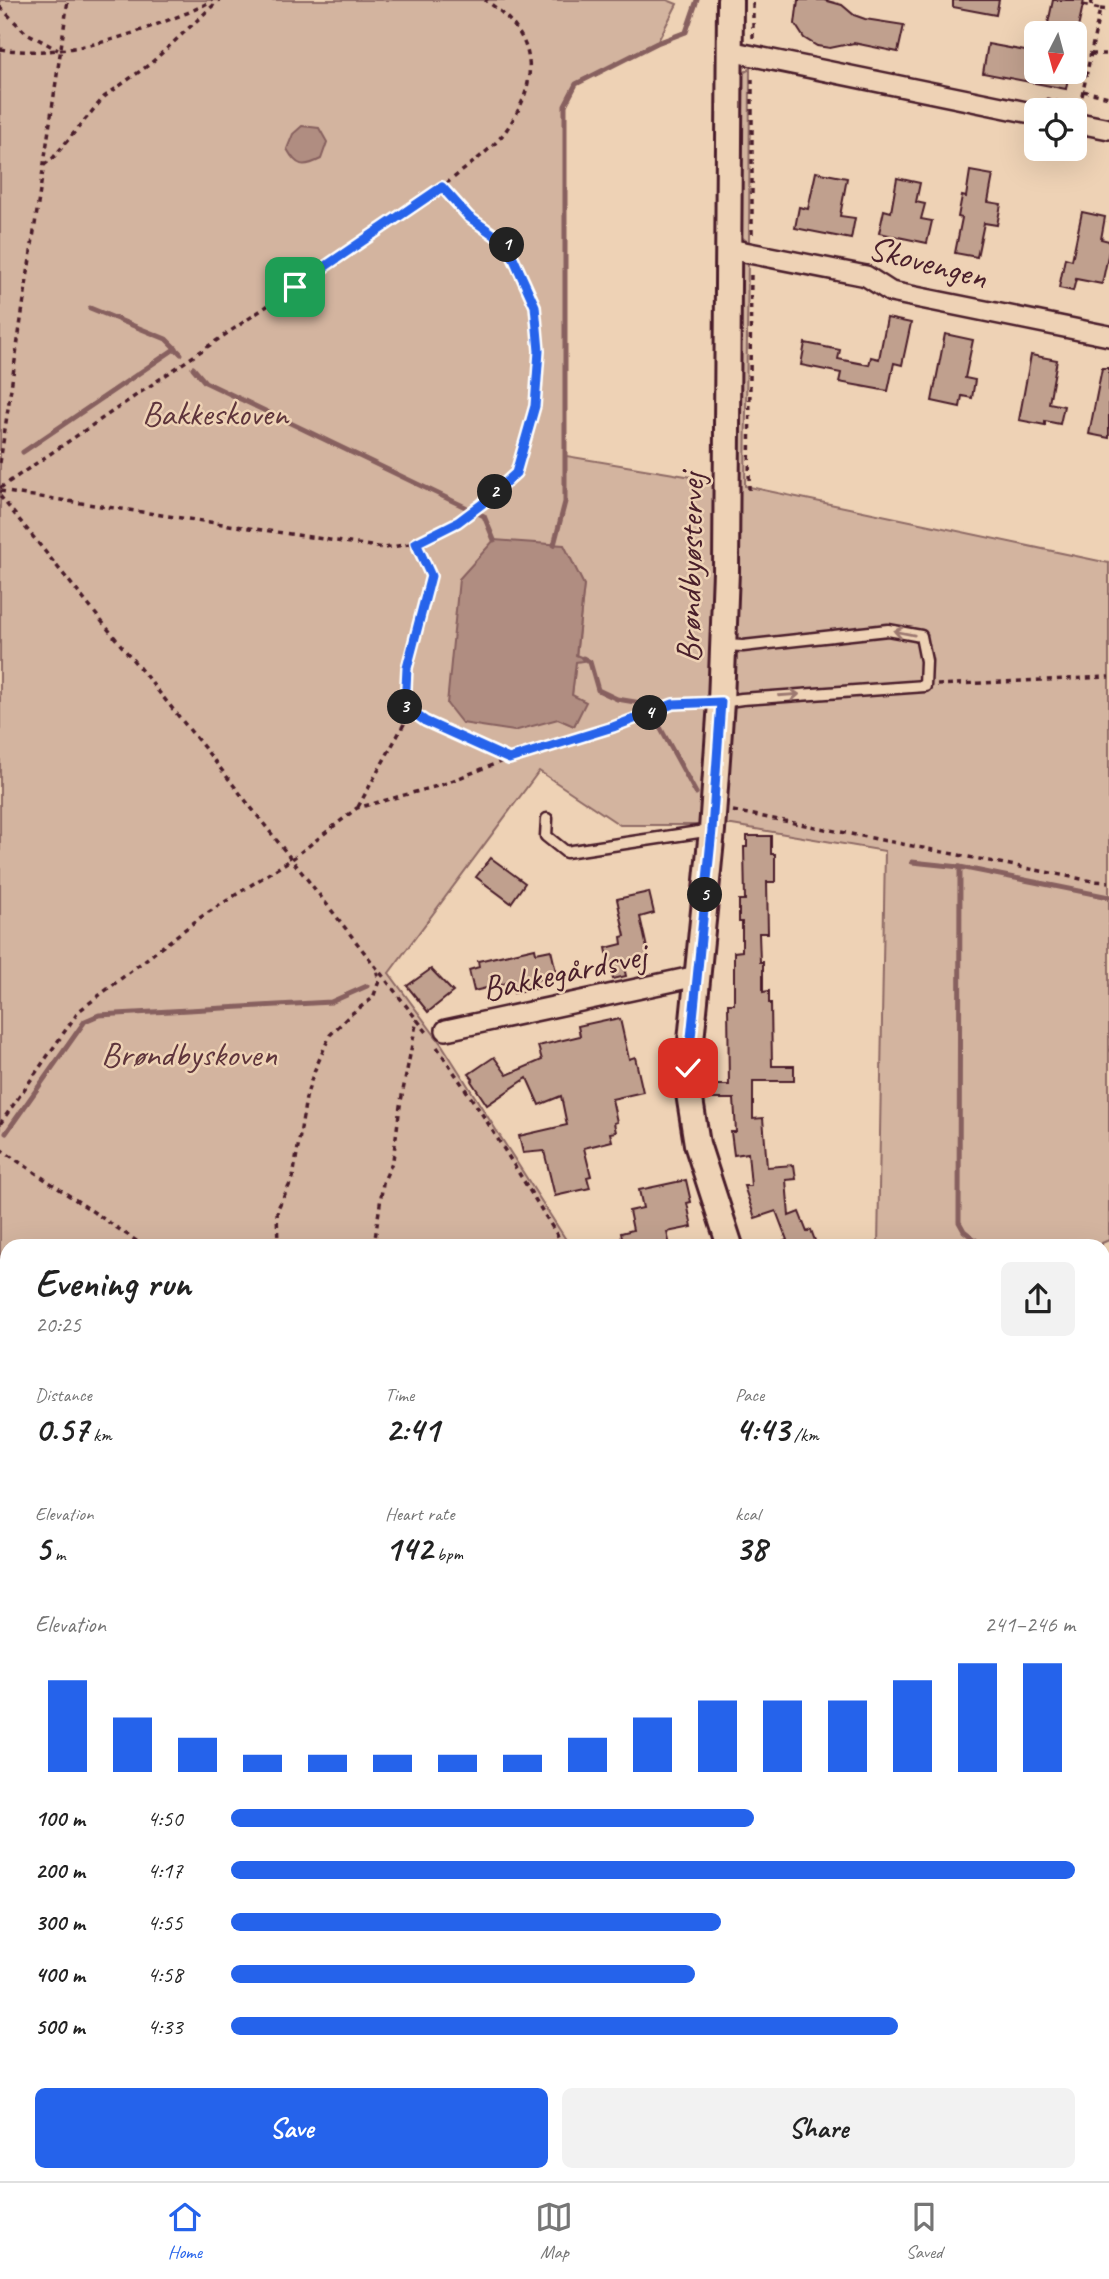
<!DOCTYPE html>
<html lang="en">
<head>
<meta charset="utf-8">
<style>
  :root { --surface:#fff; --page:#f2f2f2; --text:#222; --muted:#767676; --line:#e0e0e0; --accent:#2563eb }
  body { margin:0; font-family:Caveat,sans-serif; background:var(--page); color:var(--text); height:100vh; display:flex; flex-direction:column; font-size:26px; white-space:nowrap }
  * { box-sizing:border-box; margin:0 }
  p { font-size:23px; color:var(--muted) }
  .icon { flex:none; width:38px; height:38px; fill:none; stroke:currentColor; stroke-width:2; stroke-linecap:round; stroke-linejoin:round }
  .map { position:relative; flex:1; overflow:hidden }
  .panel { position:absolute; left:0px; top:1239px; width:1110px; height:943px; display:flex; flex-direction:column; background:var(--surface); border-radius:21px 21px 0 0; box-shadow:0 7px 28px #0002 }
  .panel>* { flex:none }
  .needle { width:46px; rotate:186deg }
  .buttons { position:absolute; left:1024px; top:21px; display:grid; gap:14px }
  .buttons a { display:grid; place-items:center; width:63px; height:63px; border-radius:10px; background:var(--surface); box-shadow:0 7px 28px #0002; font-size:35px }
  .pin { position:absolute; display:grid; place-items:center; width:60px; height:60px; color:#fff; margin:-30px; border-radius:14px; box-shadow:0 4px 10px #0006 }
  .km { position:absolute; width:35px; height:35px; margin:-18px; border-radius:50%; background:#222; color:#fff; font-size:19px; line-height:35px; text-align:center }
  .round { display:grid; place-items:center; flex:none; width:74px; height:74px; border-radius:10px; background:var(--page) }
  .overview { display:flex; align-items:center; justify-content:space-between; height:119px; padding:0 35px }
  h1 { font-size:38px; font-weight:600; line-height:52px }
  .metrics { display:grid; grid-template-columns:repeat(3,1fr); gap:10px; height:119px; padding:7px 35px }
  .metrics div { display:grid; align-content:center }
  .metrics b { font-size:35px; font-weight:600 }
  .metrics small { font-size:19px; font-weight:400 }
  .metrics p { font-size:19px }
  .chart { height:196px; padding:14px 35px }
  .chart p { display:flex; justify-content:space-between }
  .chart svg { width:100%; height:126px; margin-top:7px; stroke:var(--accent); stroke-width:6 }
  .button { display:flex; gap:14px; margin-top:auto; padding:14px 35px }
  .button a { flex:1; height:80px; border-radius:10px; background:var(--accent); color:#fff; font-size:28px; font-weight:600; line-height:80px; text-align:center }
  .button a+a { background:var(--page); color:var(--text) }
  ul { padding:0 35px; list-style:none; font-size:23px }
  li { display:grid; grid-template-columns:112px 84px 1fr; align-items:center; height:52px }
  li i { height:18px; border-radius:9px; background:var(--accent) }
  .tab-bar { display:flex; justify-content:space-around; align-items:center; height:98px; border-top:2px solid var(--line); background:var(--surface); font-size:19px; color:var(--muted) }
  .tab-bar a { display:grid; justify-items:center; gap:4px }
  .tab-bar .selected { color:var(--accent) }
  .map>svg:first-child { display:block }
  .green { fill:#d3b49f; stroke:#8e6a65; stroke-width:2; fill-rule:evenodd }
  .water { fill:#b08d81; stroke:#87615f; stroke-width:2 }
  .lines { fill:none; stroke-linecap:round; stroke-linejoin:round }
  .stream { stroke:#87615f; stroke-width:5 }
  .building { fill:#c0a08e; stroke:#4a1f2b; stroke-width:2 }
  .service-casing { stroke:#4a1f2b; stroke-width:15 }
  .minor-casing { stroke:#4a1f2b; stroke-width:24 }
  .tertiary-casing { stroke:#4a1f2b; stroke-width:30 }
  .path { stroke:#4a1f2b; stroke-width:3.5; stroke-dasharray:5 5; stroke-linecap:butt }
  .service { stroke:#eed2b5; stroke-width:10 }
  .minor { stroke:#eed2b5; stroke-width:19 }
  .tertiary { stroke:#eed2b5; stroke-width:24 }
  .oneway { stroke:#9c7870 }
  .route-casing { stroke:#fff; stroke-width:14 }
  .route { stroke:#2563eb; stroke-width:9 }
  .labels { text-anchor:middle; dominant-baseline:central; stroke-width:5; stroke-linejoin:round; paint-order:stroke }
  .street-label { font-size:35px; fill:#4a1f2b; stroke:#eed2b5 }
  .park-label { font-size:35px; fill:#5f353c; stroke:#eed2b5 }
</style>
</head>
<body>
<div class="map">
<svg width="1109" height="2181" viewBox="0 0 1109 2181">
  <rect width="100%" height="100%" fill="#eed2b5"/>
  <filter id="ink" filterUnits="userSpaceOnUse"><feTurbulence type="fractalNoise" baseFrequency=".0143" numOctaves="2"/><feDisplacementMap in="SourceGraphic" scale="14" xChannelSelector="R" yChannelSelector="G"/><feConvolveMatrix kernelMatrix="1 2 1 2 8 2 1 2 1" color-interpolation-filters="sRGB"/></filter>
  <g filter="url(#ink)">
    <!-- green -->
    <g class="green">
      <path d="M0,0H667L677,4L657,43L576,84L565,105L566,456L734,484L737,267L748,259L745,486L1109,563V1240L1102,1243V1246H878L885,851L732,825H620L539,771L389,973L442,1045L570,1246H7V1881L0,1880ZM584,584L572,696L585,702L574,726L558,719Z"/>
      <polygon points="750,69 749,243 738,234 739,75"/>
    </g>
    <!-- water -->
    <g class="water">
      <path d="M302,126L319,128L327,142L321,159C303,168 297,167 287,149L293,134Z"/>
      <polygon points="494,540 564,545 584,585 576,655 583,658 583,661 576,662 572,695 586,702 574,726 558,719 514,731 462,723 447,704 459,579"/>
    </g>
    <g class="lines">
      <!-- stream -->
      <g class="stream">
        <polyline points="90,308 166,339 181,354"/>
        <polyline points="193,368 205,382 484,516 494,540"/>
        <polyline points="23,452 176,348"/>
        <polyline points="554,545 565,502 565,105 576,84 657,43 686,32 697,0"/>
        <polyline points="583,658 590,662 598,690 617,699 647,704"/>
        <polyline points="656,720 696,793"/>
        <polyline points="912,862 960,867 1109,897"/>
        <polyline points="960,867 959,1222 964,1231 983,1246"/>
        <polyline points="6,1133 85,1021 99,1015 331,1002 367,986"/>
        <polyline points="0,1511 7,1533"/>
        <polyline points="0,1855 7,1855"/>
      </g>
    </g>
    <!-- building -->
    <g class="building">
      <polygon points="798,0 824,0 842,5 854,15 865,19 904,25 898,52 854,43 830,48 817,46 804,38 795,24"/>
      <polygon points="953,0 999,0 996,15 953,7"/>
      <polygon points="1053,0 1084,0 1077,33 1046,33"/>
      <polygon points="988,44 1036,53 1036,72 1069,72 1066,89 983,73"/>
      <polygon points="970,171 993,175 988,202 1001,204 997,225 984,223 977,257 955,253 962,218 958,217 962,196 966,197"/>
      <polygon points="816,172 847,178 840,216 855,218 851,239 795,228 799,207 808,209"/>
      <polygon points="897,178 920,183 916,202 925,204 921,219 932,221 927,243 879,233 884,210 891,212"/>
      <polygon points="1082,212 1105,217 1101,239 1109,241 1109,251 1102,284 1076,279 1073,291 1059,288 1065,258 1072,260"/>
      <polygon points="887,318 911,323 902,365 894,363 888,391 839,382 841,373 801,365 805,343 840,350 838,359 869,365 871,357 879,359"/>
      <polygon points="945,334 973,340 965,378 975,380 972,398 962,396 960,407 932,401"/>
      <polygon points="1031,355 1057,360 1049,403 1064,406 1060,424 1045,421 1045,425 1019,420"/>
      <polygon points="1102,368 1109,368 1109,438 1089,434"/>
      <polygon points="747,836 771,836 771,854 775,854 775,882 767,882 768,933 759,933 760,962 763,962 763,992 769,991 769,1003 771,1003 772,1066 794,1066 794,1081 753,1081 753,1119 763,1118 767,1167 794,1165 796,1179 786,1180 789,1216 799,1212 807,1232 811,1230 817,1246 774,1246 787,1240 776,1211 755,1218 744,1186 751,1186 748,1153 734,1155 731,1132 736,1132 734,1099 710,1099 710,1085 729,1085 728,1004 734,1004 734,952 742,951 742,922 739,922 739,900 745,900 744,847 747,847"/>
      <polygon points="491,858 525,883 511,903 476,877"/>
      <polygon points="649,892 654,913 640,917 649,957 623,963 626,976 613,979 606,948 622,944 621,937 625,936 617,899"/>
      <polygon points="535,948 536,953 551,950 557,976 536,980 538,988 514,993 513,989 508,990 507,983 474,991 469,970 479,967 478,961"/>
      <polygon points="431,969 453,992 428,1012 407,986"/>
      <polygon points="610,1019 610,1021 620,1019 629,1059 635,1057 643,1092 612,1099 617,1122 614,1123 616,1132 610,1133 612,1141 584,1148 591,1176 587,1177 590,1188 555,1196 544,1151 523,1153 519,1136 567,1125 561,1096 539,1105 527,1078 487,1105 471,1081 473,1079 469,1074 494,1057 507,1075 542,1060 538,1046 580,1036 578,1026"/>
      <polygon points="686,1180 691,1202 687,1203 692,1227 667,1232 670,1246 624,1246 621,1233 633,1230 629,1211 643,1208 639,1190"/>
    </g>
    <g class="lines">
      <!-- service casing -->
      <g class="service-casing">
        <g id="service">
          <polyline points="722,702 742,699 925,686 926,661 921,636 888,630 743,646 723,645"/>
          <polyline points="547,819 546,836 566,852 712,830"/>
        </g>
      </g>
      <!-- minor casing -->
      <g class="minor-casing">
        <g id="minor">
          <polyline points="729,51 1036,114"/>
          <polyline points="1074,122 1109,129"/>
          <polyline points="729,249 866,276 891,292 1109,336"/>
          <polyline points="446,1030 697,976"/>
          <polyline points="1102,1468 1109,1471"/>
          <polyline points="0,2001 7,2002"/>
          <polyline points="1102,2048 1109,2060"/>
          <polyline points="1102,2085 1109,2081"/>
          <polyline points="397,2175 397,2181"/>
          <polyline points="629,2175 632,2181"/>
          <polyline points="25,2181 26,2175"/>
          <polyline points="183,2181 184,2175"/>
          <polyline points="930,2181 940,2175"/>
        </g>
      </g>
      <!-- tertiary casing -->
      <g class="tertiary-casing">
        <g id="tertiary">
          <polyline points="730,1246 697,1144 687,1081 712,830 721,702 726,571 730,0"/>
          <polyline points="1102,1691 1109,1688"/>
          <polyline points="0,1911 7,1912"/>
          <polyline points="243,2181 243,2175"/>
          <polyline points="276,2181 276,2175"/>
        </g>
      </g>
      <!-- path -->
      <g class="path">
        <polyline points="1083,5 1091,7"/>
        <polyline points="0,7 25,32 58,50"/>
        <polyline points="1100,9 1109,10"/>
        <polyline points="753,38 753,0"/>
        <path d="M0,49C57,57 110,43 163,22C179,16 197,10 212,0"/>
        <polyline points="1091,54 1109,54"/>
        <polyline points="1083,91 1109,97"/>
        <polyline points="1046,99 1069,104"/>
        <polyline points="1080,106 1100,9 1091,7 1092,0"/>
        <polyline points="44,165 53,158 104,97 150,64 219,0"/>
        <polyline points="752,234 752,74"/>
        <polyline points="0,463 68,0"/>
        <path d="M0,488L442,187C461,171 495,148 507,129C542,78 537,34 485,0"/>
        <polyline points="749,490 751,270"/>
        <polyline points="0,491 384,548 416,543 458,522 482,504 516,473 535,406 539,351 535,306 507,244 469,217 442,187"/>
        <polyline points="0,496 206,750 429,1035"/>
        <polyline points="937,685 1109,677"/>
        <polyline points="405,707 425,721 507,758"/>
        <polyline points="358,807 404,724 407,668 431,576 416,543"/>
        <polyline points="733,811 1092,881 1109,882"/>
        <polyline points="437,1047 486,1120 564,1246"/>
        <polyline points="0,1124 79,1011 201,917 292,859 357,808 441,785 523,753 613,728 673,704 702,703"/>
        <polyline points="0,1149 144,1246"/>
        <polyline points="278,1246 277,1210 293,1178 306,1098 313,1074 330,1035 351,1014 373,998 379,981 376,968"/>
        <polyline points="374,1246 383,1183 393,1160 400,1106 417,1019"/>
        <polyline points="0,1773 7,1768"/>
        <polyline points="1102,2168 1109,2163"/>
        <polyline points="886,2181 897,2175"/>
        <polyline points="1091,2181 1093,2175"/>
      </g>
      <!-- service -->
      <use href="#service" class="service"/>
      <!-- minor -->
      <use href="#minor" class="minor"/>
      <!-- tertiary -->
      <use href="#tertiary" class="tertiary"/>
    </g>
    <!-- one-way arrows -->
    <defs><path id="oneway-shaft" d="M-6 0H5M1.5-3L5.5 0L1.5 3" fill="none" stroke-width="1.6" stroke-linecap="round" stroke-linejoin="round" transform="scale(1.75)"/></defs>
    <g class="oneway">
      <use href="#oneway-shaft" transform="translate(904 633) rotate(-169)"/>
      <use href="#oneway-shaft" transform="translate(789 695) rotate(-4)"/>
    </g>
  </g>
  <g class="lines" filter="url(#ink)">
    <!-- route casing -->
    <g class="route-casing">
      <polyline id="route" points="295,287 442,187 469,217 507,244 535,306 539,351 535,406 516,473 482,504 458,522 416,543 431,576 407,668 405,707 425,721 509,759 613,727 673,704 721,702 712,830 688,1068"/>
    </g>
    <!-- route -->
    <use href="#route" class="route"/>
  </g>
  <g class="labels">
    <!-- street labels -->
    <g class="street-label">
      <text transform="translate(928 262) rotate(15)">Skovengen</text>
      <text transform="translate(690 568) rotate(-89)">Brøndbyøstervej</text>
      <text transform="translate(564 972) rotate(-12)">Bakkegårdsvej</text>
    </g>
    <!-- park labels -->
    <g class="park-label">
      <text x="215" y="413">Bakkeskoven</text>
      <text x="189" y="1054">Brøndbyskoven</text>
    </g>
  </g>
</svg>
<div class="buttons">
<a><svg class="needle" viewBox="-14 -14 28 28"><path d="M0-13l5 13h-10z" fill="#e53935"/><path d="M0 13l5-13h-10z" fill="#767676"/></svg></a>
<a><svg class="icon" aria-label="locate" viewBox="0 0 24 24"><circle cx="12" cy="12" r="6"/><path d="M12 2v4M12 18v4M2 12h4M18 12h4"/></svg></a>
</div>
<div class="pin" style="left:295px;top:287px;background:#1e9e55"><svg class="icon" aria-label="arrive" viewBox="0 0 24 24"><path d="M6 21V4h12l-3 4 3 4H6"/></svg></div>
<div class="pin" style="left:688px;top:1068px;background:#d93025"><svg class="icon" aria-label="check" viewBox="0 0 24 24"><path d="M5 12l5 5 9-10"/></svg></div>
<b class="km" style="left:507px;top:245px">1</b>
<b class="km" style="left:495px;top:492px">2</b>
<b class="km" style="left:405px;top:707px">3</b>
<b class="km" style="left:650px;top:713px">4</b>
<b class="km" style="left:705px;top:895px">5</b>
<section class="panel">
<div class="overview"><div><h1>Evening run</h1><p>20:25</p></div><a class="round"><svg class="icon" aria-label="share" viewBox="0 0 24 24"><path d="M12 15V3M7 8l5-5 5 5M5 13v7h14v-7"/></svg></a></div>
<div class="metrics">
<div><p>Distance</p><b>0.57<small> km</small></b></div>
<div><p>Time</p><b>2:41</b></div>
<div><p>Pace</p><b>4:43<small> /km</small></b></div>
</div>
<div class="metrics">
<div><p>Elevation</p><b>5<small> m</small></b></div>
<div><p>Heart rate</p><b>142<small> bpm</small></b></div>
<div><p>kcal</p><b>38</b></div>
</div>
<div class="chart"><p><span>Elevation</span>241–246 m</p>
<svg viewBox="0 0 160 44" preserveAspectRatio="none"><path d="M5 44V12M15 44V25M25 44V32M35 44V38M45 44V38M55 44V38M65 44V38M75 44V38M85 44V32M95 44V25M105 44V19M115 44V19M125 44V19M135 44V12M145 44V6M155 44V6"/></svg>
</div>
<ul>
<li><b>100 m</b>4:50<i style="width:62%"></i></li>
<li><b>200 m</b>4:17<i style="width:100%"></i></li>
<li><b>300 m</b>4:55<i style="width:58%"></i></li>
<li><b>400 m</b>4:58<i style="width:55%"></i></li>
<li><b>500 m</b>4:33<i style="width:79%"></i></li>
</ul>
<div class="button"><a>Save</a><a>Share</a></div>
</section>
</div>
<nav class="tab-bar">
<a class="selected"><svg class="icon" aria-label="home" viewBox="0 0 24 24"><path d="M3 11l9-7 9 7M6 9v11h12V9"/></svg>Home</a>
<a><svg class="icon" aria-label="map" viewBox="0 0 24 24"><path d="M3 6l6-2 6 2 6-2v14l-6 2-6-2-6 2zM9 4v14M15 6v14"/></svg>Map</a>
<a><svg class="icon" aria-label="saved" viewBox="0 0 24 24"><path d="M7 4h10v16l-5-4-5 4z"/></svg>Saved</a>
</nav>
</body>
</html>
